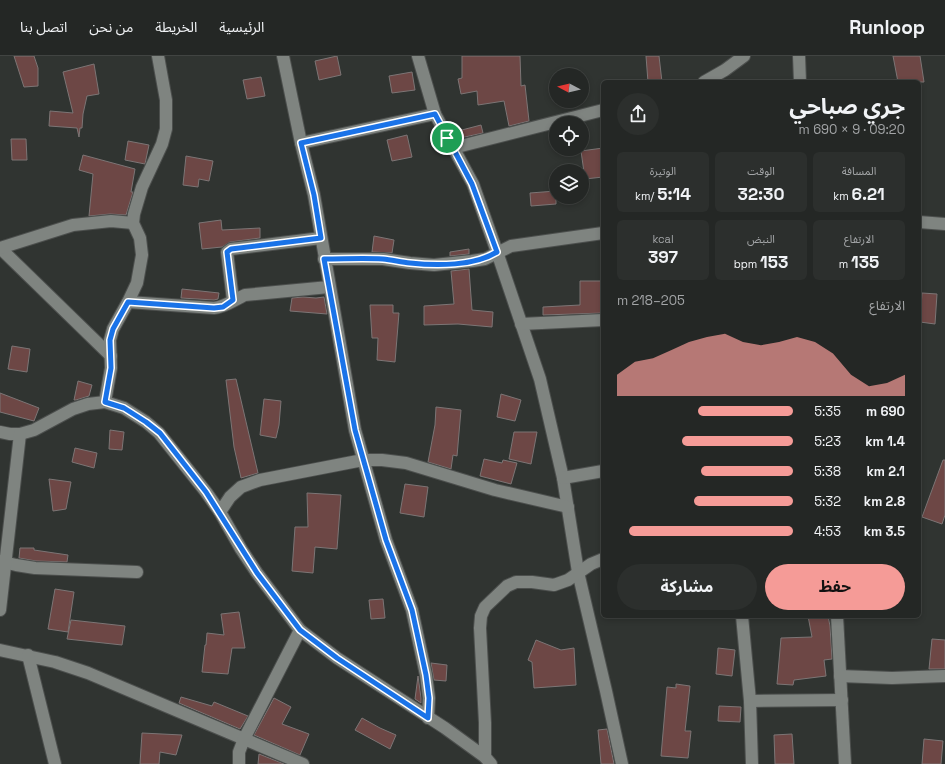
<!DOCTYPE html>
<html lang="ar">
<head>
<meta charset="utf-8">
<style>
  :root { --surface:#242725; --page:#2c2f2d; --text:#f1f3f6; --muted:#a3a5a7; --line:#414442; --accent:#f59b97 }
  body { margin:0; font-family:"Space Grotesk","Noto Sans Arabic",sans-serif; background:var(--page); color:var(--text); direction:rtl; height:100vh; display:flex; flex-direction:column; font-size:15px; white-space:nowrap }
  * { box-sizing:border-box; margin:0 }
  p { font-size:13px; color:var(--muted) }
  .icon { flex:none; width:22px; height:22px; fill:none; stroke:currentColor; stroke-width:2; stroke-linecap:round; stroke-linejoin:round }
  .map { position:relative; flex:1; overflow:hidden; direction:ltr }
  .details { position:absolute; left:601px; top:24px; width:320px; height:538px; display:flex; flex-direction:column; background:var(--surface); border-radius:6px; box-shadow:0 2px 6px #0003,0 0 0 1px var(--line); direction:rtl }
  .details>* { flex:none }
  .needle { width:26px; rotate:277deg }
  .buttons { position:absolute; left:549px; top:12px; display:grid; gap:8px }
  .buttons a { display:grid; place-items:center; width:40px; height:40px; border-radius:50%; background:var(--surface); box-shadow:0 2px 6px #0003,0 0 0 1px var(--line); font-size:20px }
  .pin { position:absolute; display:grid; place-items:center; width:34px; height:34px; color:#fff; margin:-17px; border:2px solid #fff; border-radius:50%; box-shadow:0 1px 4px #0007 }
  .round { display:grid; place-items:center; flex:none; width:42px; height:42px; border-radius:21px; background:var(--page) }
  .summary { display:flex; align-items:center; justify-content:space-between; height:68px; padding:0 16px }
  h1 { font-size:22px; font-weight:700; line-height:30px }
  .figures { display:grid; grid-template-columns:repeat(3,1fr); gap:6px; height:68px; padding:4px 16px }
  .figures div { display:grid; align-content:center; border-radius:6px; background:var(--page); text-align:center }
  .figures b { font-size:17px; font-weight:700 }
  .figures small { font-size:11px; font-weight:400 }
  .figures p { font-size:11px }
  .chart { height:112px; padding:8px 16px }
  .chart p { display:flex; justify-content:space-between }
  .chart svg { width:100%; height:72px; margin-top:4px; fill:var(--accent); opacity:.7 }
  .action { display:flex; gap:8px; margin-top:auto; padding:8px 16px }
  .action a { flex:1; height:46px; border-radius:24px; background:var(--accent); color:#111; font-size:16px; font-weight:700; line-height:46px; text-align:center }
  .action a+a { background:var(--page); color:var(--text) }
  ul { padding:0 16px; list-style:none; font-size:13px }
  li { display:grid; grid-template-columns:64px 48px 1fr; align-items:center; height:30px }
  li i { height:10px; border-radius:5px; background:var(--accent) }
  header { display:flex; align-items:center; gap:24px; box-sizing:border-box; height:56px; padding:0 20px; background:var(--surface); border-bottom:1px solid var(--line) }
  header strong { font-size:19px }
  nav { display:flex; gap:22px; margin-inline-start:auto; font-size:14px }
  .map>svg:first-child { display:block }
  .building { fill:#6d4745; stroke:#7c7575 }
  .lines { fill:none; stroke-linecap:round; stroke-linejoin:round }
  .minor-casing { stroke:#4c4f4d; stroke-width:14 }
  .minor { stroke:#7f8480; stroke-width:12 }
  .route-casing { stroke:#fff; stroke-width:8 }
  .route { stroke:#1a73e8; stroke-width:5 }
</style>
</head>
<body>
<header>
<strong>Runloop</strong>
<nav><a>الرئيسية</a><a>الخريطة</a><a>من نحن</a><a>اتصل بنا</a></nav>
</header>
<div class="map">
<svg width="945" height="708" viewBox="0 0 945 708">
  <rect width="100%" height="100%" fill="#303431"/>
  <!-- building -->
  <g class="building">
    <polygon points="14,0 34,0 38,12 38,30 24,31"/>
    <polygon points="337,0 341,19 319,24 315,5"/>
    <polygon points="462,0 520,0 521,30 525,29 529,65 509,70 504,45 478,49 477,35 461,38 458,23 462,22"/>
    <polygon points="646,0 659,0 662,26 648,26"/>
    <polygon points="893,0 920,0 924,26 898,26"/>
    <polygon points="94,8 99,38 87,40 83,58 82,72 80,72 79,81 77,72 49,70 50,55 73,57 63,16"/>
    <polygon points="412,16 415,34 392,37 389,20"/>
    <polygon points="261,21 265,40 247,43 243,24"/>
    <polygon points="481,69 483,77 460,82 458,75"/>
    <polygon points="407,79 412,101 392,105 387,84"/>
    <polygon points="11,83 26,83 27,104 12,104"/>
    <polygon points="128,85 149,89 145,108 125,104"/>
    <polygon points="603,92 603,121 585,123 581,95"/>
    <polygon points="83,99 135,113 131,136 133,136 126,159 110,158 89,160 93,118 79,114"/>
    <polygon points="186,100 213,105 209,125 199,123 198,131 183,129"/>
    <polygon points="556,135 556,148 531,150 530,137"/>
    <polygon points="221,164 222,174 260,172 260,182 230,186 222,191 202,193 199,167"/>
    <polygon points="374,180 394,184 392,197 372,196"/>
    <polygon points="469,193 469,198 450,200 450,196"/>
    <polygon points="469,213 472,254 493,256 492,271 458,268 424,269 424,250 454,248 451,215"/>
    <polygon points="580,225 603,225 603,257 543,259 543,251 580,249"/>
    <polygon points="182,233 219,237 218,243 214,244 181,242"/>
    <polygon points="922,237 937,238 935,268 920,266"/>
    <polygon points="303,241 316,242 324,241 327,258 290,255 292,242"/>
    <polygon points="370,249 393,249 393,257 399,257 395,306 377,304 378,282 372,282"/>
    <polygon points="12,290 30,293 27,316 8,313"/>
    <polygon points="236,323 258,417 241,422 234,391 226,324"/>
    <polygon points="78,325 92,329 89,340 76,344 74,344"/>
    <polygon points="0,337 39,352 34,365 0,356"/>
    <polygon points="501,338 521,344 515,365 497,361"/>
    <polygon points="264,343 281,345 279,369 276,382 260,379"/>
    <polygon points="436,351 461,354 457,400 453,399 451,413 428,406 435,369"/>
    <polygon points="110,374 124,376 122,394 109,393"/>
    <polygon points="514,376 537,376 531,408 509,403"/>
    <polygon points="75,392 97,397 94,412 72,406"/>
    <polygon points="484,403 502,407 503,404 517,407 511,428 480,420"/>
    <polygon points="943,404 945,404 945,459 942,468 922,461"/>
    <polygon points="49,423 71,426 66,453 53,455"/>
    <polygon points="405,428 428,431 424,461 400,457"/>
    <polygon points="307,437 341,439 337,493 315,491 313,517 292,515 295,471 308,471"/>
    <polygon points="20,492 34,492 34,494 68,499 67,506 36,505 19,502"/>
    <polygon points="55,533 74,536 68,576 48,573"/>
    <polygon points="383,543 385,562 371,563 369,544"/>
    <polygon points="239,556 245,592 232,592 228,618 202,616 205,589 206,589 207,577 224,579 221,558"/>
    <polygon points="808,560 828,560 830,570 832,603 824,604 826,620 794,624 793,629 777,628 781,582 812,581"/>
    <polygon points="71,564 125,570 122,589 67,583"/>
    <polygon points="932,583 945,584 945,613 929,613"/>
    <polygon points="536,584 561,594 574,592 576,629 534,632 532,606 528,604"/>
    <polygon points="718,592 735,594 732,620 716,618"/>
    <polygon points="431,607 447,609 446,625 434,624"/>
    <polygon points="418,620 421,642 421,647 415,643"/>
    <polygon points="676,628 690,630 685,675 691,675 688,702 661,700 667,631 676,632"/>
    <polygon points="181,641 212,650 214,646 248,660 240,673 179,647"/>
    <polygon points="274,642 291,651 282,668 309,678 300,699 254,679"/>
    <polygon points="719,650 741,651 740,666 718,665"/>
    <polygon points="362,662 380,672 396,679 390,693 355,674"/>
    <polygon points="607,673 614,708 601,708 598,674"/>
    <polygon points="142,677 182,679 176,699 160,696 159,708 140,708"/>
    <polygon points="792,678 794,708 775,708 774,679"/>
    <polygon points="924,683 943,685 941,708 922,708"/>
    <polygon points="259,698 284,708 258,708"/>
  </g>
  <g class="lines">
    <!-- minor casing -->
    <g class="minor-casing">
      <g id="minor">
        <polyline points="283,0 301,87 314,139 355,374 386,484 412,554 426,619 429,642 428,662"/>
        <polyline points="418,0 435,58 473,128 497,196 540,323 563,422 578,516 606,635 622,708"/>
        <polyline points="799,0 800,26"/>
        <polyline points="704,26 725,14 744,0"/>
        <polyline points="301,87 435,58"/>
        <polyline points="453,92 603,54"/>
        <polyline points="919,166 945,168"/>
        <polyline points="0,192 111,300"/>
        <polyline points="0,192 73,169 111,165 133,167"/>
        <polyline points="324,203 383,203 410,207 434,209 472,205 485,203 511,190 603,177"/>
        <polyline points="233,244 227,196 231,193 321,182"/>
        <path d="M128,246L214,252C225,251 234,244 245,239L329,231"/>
        <polyline points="521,268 603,264"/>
        <polyline points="105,346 111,312 110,284 113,273 128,246 137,227 142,199 140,182 133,167 134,158 142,131 162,88 166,73 166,44 158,0"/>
        <polyline points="0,376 10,378 20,378 34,374 73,353 88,348 105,346 124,352 146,366 159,377 206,436 220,456 241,493 257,517 300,574 337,602 445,672 485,701 491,708"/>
        <polyline points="563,422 603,415"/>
        <polyline points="220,456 230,441 241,431 260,424 363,404 382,404 406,407 495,434 568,451"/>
        <polyline points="0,505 16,509 35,512 137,516"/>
        <polyline points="0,554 20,378"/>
        <polyline points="742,560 750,645 752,708"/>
        <polyline points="837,560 845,708"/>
        <polyline points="0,594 55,606 88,617 303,708"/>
        <polyline points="28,599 55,708"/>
        <polyline points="840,620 892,622 945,620"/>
        <polyline points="750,645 842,644"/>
        <polyline points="485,701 485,667 480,572 481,560 485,551 507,530 516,526 532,526 554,529 568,524 591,508 603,503"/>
        <polyline points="239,708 239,696 244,683 300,574"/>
      </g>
    </g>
    <!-- minor -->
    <use href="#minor" class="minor"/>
  </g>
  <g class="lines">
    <!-- route casing -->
    <g class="route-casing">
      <path id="route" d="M435,58L472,128L497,196C474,210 437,210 410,207C401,206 392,204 383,203C363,202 344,203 324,203L355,374L386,484L412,554L426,619L429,642L428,662L337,602L300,574L257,517L206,436L160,377L146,366L124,352L105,346L111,312L110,284L113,273L128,246L214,252L223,251L233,244L227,196L231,193L321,182L314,139L301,87Z"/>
    </g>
    <!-- route -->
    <use href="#route" class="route"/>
  </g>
</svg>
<div class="buttons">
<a><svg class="needle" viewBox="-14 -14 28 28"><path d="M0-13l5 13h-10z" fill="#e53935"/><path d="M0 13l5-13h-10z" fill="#a3a5a7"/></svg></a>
<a><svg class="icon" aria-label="locate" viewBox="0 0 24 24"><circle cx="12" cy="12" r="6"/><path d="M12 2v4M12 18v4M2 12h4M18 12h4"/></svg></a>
<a><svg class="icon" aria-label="layers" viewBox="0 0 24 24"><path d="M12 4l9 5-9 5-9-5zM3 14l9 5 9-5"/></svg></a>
</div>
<div class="pin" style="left:447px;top:82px;background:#1e9e55"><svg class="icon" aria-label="arrive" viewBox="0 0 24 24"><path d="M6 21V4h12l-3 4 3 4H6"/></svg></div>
<section class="details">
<div class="summary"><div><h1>جري صباحي</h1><p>09:20 · 9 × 690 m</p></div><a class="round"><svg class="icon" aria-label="share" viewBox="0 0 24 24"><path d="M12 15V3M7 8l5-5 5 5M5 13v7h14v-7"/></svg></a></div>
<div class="figures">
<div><p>المسافة</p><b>6.21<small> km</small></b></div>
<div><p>الوقت</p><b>32:30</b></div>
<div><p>الوتيرة</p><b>5:14<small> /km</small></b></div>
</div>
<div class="figures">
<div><p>الارتفاع</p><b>135<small> m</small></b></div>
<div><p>النبض</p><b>153<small> bpm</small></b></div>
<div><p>kcal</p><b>397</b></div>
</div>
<div class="chart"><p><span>الارتفاع</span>205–218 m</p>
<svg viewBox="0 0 160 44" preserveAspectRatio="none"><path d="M0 44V31L10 23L20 21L30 16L40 11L50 8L60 6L70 11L80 13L90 11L100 8L110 11L120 18L130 31L140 38L150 36L160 31V44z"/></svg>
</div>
<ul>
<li><b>690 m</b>5:35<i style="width:54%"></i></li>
<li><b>1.4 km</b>5:23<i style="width:63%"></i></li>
<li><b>2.1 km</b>5:38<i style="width:52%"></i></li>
<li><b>2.8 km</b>5:32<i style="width:56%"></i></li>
<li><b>3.5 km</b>4:53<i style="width:93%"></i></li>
</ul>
<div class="action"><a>حفظ</a><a>مشاركة</a></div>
</section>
</div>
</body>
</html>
